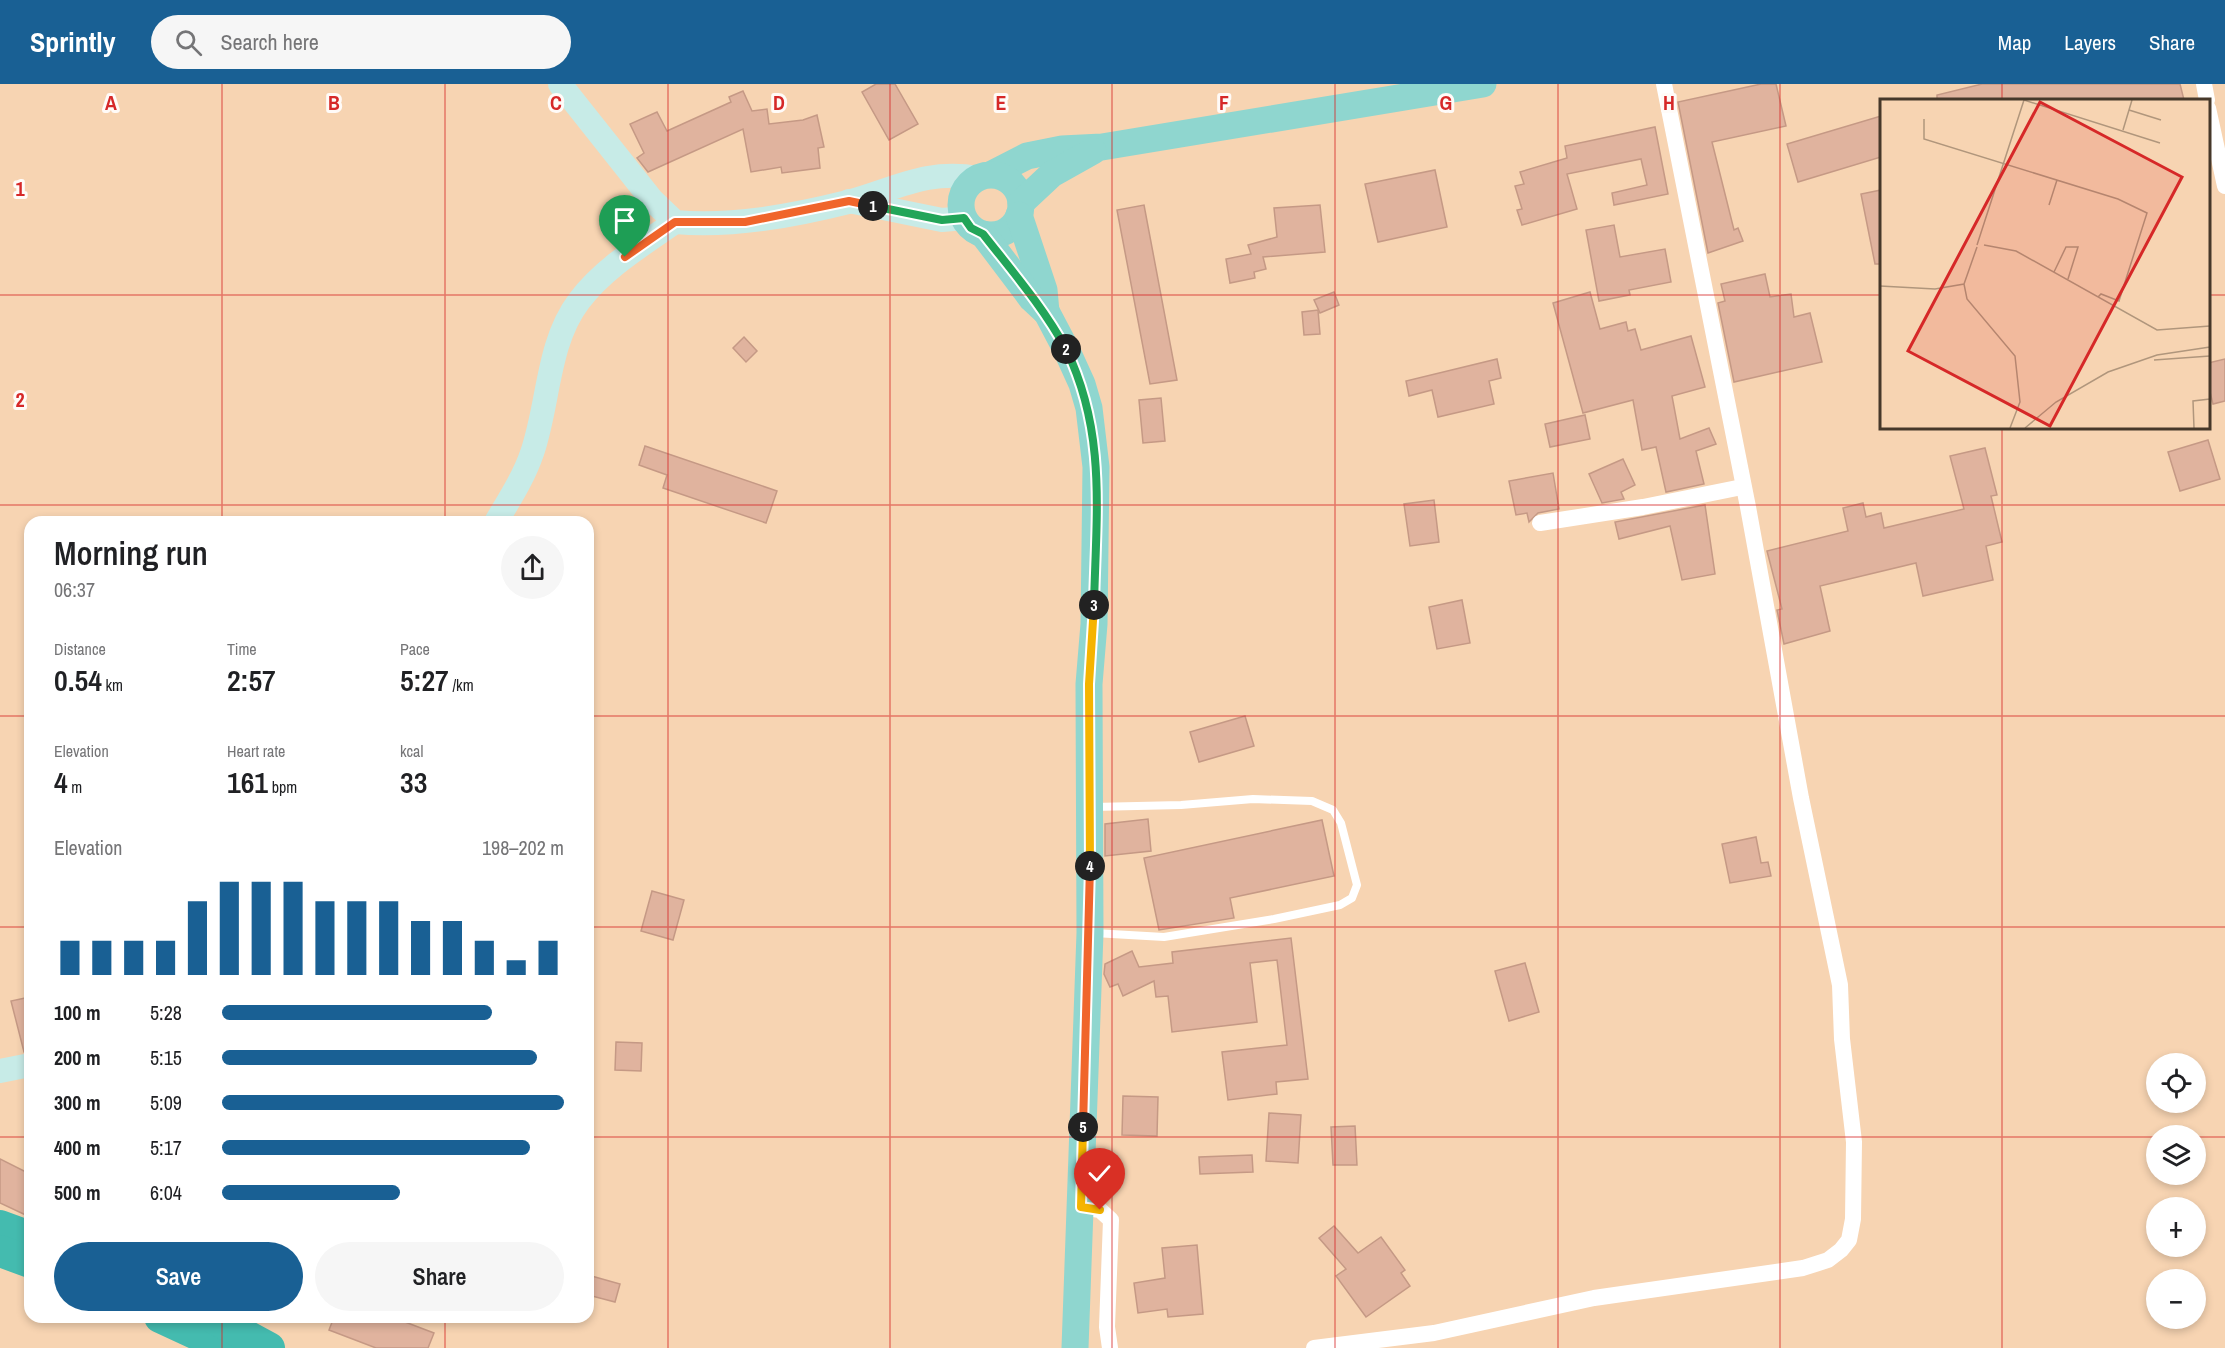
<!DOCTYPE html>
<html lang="en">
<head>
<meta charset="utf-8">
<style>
  :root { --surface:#fff; --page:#f6f6f6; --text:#202124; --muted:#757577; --accent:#196094 }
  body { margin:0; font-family:"Archivo Narrow",sans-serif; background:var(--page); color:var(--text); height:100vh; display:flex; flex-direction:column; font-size:22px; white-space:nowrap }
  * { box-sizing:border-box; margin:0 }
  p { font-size:20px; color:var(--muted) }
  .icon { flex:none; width:33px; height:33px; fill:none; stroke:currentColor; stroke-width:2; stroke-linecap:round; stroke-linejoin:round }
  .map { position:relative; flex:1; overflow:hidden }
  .side { position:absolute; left:24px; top:432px; width:570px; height:807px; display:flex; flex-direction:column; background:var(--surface); border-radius:18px; box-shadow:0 3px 9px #0003 }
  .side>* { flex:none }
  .buttons { position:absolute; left:2146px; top:969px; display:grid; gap:12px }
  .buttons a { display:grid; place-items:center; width:60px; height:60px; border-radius:50%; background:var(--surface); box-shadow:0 3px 9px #0003; font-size:30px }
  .pin { position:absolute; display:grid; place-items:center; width:51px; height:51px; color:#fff; margin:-62px -26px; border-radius:50% 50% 50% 0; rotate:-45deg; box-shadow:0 0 6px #0007 }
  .pin .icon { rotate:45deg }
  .km { position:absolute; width:30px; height:30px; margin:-15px; border-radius:50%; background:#222; color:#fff; font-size:16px; line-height:30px; text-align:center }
  .round { display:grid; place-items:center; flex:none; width:63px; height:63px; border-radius:32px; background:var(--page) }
  .summary { display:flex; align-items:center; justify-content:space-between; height:102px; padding:0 30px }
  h1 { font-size:33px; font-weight:600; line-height:45px }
  .metrics { display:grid; grid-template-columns:repeat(3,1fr); gap:9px; height:102px; padding:6px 30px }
  .metrics div { display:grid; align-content:center }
  .metrics b { font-size:30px; font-weight:600 }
  .metrics small { font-size:16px; font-weight:400 }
  .metrics p { font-size:16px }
  .chart { height:168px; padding:12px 30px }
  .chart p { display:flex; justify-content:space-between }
  .chart svg { width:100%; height:108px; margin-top:6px; stroke:var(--accent); stroke-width:6 }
  .action { display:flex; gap:12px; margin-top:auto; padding:12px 30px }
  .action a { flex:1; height:69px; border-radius:36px; background:var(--accent); color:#fff; font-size:24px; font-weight:600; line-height:69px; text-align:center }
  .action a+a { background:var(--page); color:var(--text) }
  ul { padding:0 30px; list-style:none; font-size:20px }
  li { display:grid; grid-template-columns:96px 72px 1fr; align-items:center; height:45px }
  li i { height:15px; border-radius:8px; background:var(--accent) }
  header { display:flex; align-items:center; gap:36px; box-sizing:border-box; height:84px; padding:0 30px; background:var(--accent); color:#fff }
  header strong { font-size:28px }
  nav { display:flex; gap:33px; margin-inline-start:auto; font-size:21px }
  .search { width:420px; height:54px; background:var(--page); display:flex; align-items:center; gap:15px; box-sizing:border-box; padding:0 21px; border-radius:33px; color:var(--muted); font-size:22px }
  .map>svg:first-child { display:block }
  .building { fill:#e0b39e; stroke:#c59985; stroke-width:1.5 }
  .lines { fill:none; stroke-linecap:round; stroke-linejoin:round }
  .lane { stroke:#fff; stroke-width:8 }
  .street { stroke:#fff; stroke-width:16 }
  .secondary { stroke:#c7ebe7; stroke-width:24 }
  .primary { stroke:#8fd6cf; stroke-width:27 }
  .highway { stroke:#44bbaf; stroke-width:32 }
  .split-1-casing { stroke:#fff; stroke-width:12 }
  .split-2-casing { stroke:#fff; stroke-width:12 }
  .split-3-casing { stroke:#fff; stroke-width:12 }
  .split-4-casing { stroke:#fff; stroke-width:12 }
  .split-5-casing { stroke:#fff; stroke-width:12 }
  .split-6-casing { stroke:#fff; stroke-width:12 }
  .split-1 { stroke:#f0652b; stroke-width:8 }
  .split-2 { stroke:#22a559; stroke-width:8 }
  .split-3 { stroke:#22a559; stroke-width:8 }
  .split-4 { stroke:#f5b400; stroke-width:8 }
  .split-5 { stroke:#f0652b; stroke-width:8 }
  .split-6 { stroke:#f5b400; stroke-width:8 }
  .grid { fill:none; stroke:#d62828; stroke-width:1.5; stroke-opacity:0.55 }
  .inset-road { fill:none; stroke:#b0967c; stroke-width:1.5 }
  .view { fill:#d62828; fill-opacity:0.15; stroke:#d62828; stroke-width:3 }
  .inset-edge { fill:none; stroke:#46382a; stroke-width:3 }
  .grid-label { font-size:20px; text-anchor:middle; font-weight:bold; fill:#d62828; stroke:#fffbf8; stroke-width:6; stroke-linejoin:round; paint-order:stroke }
</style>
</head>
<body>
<header>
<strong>Sprintly</strong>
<div class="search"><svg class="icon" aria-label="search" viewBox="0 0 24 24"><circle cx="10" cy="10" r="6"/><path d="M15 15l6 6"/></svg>Search here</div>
<nav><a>Map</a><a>Layers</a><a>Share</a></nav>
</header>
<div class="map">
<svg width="2225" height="1264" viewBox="0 0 2225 1264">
  <rect width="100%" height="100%" fill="#f7d4b2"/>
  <!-- building -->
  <g class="building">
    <polygon points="876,0 895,0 918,40 889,56 862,8"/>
    <polygon points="1761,0 1776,0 1786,42 1712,58 1734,146 1738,144 1743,157 1708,169 1678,18"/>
    <polygon points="1982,0 2180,0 2184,16 1937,16 1937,11"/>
    <polygon points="743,7 752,27 767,25 769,40 803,36 817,31 824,63 818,64 820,84 782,89 781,83 751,88 743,45 648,88 637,74 644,69 630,40 657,28 667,47 731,18 729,13"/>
    <polygon points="1881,32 1881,73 1798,98 1787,60"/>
    <polygon points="1655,43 1668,110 1614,121 1612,109 1647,101 1641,75 1567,90 1577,125 1522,141 1517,126 1522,125 1515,102 1524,100 1520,88 1567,74 1565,62"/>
    <polygon points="1435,86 1447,143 1378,158 1365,100"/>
    <polygon points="1881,106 1881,180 1875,180 1861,110"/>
    <polygon points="1144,121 1177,296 1150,300 1117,126"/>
    <polygon points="1320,121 1325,168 1263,173 1266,185 1254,188 1255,194 1230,199 1226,175 1251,170 1248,161 1277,153 1274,124"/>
    <polygon points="1614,141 1620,173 1665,165 1671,198 1629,206 1630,211 1599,217 1586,146"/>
    <polygon points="1765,190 1770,213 1791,210 1794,233 1810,229 1822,278 1734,298 1718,219 1725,217 1721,200"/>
    <polygon points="1334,208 1339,221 1320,229 1314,216"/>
    <polygon points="1590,208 1600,245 1626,238 1628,247 1635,245 1641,266 1691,252 1705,303 1672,312 1680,355 1709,344 1716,360 1696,367 1704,400 1666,408 1656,363 1642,366 1633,316 1583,329 1553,219"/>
    <polygon points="1318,226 1320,250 1304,251 1302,228"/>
    <polygon points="744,253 757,267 746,278 733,264"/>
    <polygon points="1497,275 1501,294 1489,297 1494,320 1438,333 1432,306 1409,312 1406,297"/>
    <polygon points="2225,275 2225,317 2213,320 2208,300 2208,279"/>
    <polygon points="1161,314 1165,357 1143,359 1139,316"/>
    <polygon points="1585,331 1590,355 1550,363 1545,340"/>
    <polygon points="2208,356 2220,395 2180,407 2168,368"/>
    <polygon points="645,362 777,407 766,439 663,404 667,391 639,381"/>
    <polygon points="1985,364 1997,411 1991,412 2002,458 1986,462 1993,496 1923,512 1916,479 1820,502 1830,547 1784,560 1777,526 1782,525 1767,467 1848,447 1843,424 1863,419 1866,433 1881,429 1884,444 1964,425 1950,372"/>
    <polygon points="1623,375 1635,401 1621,408 1624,415 1602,419 1589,390"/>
    <polygon points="1553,389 1559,425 1538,429 1529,438 1527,429 1516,431 1509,397"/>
    <polygon points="1434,416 1439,458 1410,462 1404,420"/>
    <polygon points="1705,421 1715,490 1682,496 1670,442 1619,455 1615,438"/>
    <polygon points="1462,516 1470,559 1437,565 1429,523"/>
    <polygon points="1245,632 1254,662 1199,678 1190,648"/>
    <polygon points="1148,735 1151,767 1105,772 1105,740"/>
    <polygon points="1322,736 1334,792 1230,814 1234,834 1159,846 1144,774"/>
    <polygon points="1756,753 1761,779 1768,778 1771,792 1730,799 1722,760"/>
    <polygon points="652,807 684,816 673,856 641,847"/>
    <polygon points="1291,854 1308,995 1276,998 1277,1010 1228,1016 1222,968 1287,961 1277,876 1250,879 1257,938 1172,948 1168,912 1156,913 1154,897 1123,912 1118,900 1110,903 1104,890 1105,880 1132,867 1139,883 1173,879 1172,868"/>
    <polygon points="1525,879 1539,928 1509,937 1495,887"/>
    <polygon points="30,913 30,967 24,968 11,917"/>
    <polygon points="616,958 642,959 641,987 615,986"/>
    <polygon points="1123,1012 1158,1013 1157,1052 1122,1051"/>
    <polygon points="1269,1029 1301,1031 1298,1079 1266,1077"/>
    <polygon points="1355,1042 1357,1081 1333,1081 1331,1043"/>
    <polygon points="1252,1071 1253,1088 1200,1090 1199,1073"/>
    <polygon points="0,1075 30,1090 30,1133 0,1119"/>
    <polygon points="1334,1142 1358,1169 1381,1153 1405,1186 1401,1189 1410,1202 1366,1233 1336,1192 1346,1185 1319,1154"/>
    <polygon points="1197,1161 1203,1230 1168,1233 1167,1225 1138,1229 1134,1199 1165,1194 1162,1164"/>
    <polygon points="588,1191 620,1200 615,1218 588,1211"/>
    <polygon points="334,1233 392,1233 434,1249 428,1264 376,1264 329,1246"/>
  </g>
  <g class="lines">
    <!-- lane -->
    <polyline class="lane" points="1093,723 1181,721 1253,715 1312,717 1333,726 1341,739 1357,801 1352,814 1340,821 1274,835 1164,853 1094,849"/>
    <!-- street -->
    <g class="street">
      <polyline points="2204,0 2207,16"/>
      <polyline points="2208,24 2225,102"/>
      <polyline points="1540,439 1643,423 1742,403"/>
      <polyline points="1081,1123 1100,1126 1111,1136 1107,1243 1110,1264"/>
      <polyline points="1314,1264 1434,1249 1594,1214 1803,1184 1828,1176 1841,1166 1849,1156 1853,1135 1854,1058 1842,955 1840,901 1801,714 1748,423 1664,0"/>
    </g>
    <!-- secondary -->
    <g class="secondary">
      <path d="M560,0L652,116L675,138C732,143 792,132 848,118C896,105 926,85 978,94"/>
      <polyline points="849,117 942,136 965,134"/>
      <path d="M496,438C509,416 524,393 532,369C549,320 547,259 579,217C604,184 642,161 675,138"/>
      <polyline points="0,987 30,981"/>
    </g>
    <!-- primary -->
    <g class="primary">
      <polyline points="992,90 1027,72 1062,65 1102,63 1483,0"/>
      <circle cx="991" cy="121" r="30"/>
      <polyline points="1021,119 1052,90 1093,67"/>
      <polyline points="1019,131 1044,206 1046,228"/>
      <polyline points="983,150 1032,215 1047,229 1067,267 1082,300 1089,324 1096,383 1094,540 1089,600 1090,849 1075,1264"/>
    </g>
    <!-- highway -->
    <g class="highway">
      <polyline points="0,1142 30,1153"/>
      <polyline points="0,1167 30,1178"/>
      <polyline points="160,1233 227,1264"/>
      <polyline points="212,1233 269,1264"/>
    </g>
  </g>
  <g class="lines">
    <!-- split-1 casing -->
    <g class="split-1-casing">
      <polyline id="split-1" points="625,173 675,138 745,138 849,117 873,122"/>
    </g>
    <!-- split-2 casing -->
    <g class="split-2-casing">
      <path id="split-2" d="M873,122L942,136L964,134L971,144L983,150C1012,187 1044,224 1066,265"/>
    </g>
    <!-- split-3 casing -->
    <g class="split-3-casing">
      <path id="split-3" d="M1066,265C1107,349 1096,431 1094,521"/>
    </g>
    <!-- split-4 casing -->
    <g class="split-4-casing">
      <polyline id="split-4" points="1090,782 1089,600 1094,521"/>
    </g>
    <!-- split-5 casing -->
    <g class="split-5-casing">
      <polyline id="split-5" points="1083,1043 1090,782"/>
    </g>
    <!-- split-6 casing -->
    <g class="split-6-casing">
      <polyline id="split-6" points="1083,1043 1081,1123 1100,1126"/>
    </g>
    <!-- split-1 -->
    <use href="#split-1" class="split-1"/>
    <!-- split-2 -->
    <use href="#split-2" class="split-2"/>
    <!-- split-3 -->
    <use href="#split-3" class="split-3"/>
    <!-- split-4 -->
    <use href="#split-4" class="split-4"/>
    <!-- split-5 -->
    <use href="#split-5" class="split-5"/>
    <!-- split-6 -->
    <use href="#split-6" class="split-6"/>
  </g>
  <!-- grid -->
  <path class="grid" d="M222,0V438M445,0V438M668,0V1264M890,0V1264M1112,0V1264M1335,0V1264M1558,0V1264M1780,0V1264M2002,0V16M0,211H1882M2208,211H2225M2002,344V1264M0,421H2225M0,632H30M588,632H2225M0,843H30M588,843H2225M0,1053H30M588,1053H2157M2196,1053H2225M222,1233V1264M445,1233V1264"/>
  <!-- overview -->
  <g transform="translate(1880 15)">
    <rect width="330" height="330" fill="#f7d4b2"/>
    <path class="inset-road" d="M144,1L280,44M249,11L281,21M44,20V40L238,100L267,114L239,202L221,195L218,198M243,31L252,1M169,106L177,81M97,146L144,1M104,146L136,152L277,231L330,227M174,173L186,148H198L188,180M84,185L87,200L135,257L140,303L130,329M0,187L55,190L84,185L97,148M274,261L330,257M145,329L176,303L228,273L277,256L330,248M314,329L313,302L330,300"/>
    <path class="view" d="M160,3L302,78L170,327L28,252Z"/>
    <rect width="330" height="330" class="inset-edge"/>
  </g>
  <g class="grid-label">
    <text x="111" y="26">A</text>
    <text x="334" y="26">B</text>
    <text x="556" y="26">C</text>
    <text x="779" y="26">D</text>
    <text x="1001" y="26">E</text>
    <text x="1224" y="26">F</text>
    <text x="1446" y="26">G</text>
    <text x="1669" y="26">H</text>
    <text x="20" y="112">1</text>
    <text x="20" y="323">2</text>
  </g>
</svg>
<div class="buttons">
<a><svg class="icon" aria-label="locate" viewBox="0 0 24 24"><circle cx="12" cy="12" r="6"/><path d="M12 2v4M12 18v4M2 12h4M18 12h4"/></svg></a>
<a><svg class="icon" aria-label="layers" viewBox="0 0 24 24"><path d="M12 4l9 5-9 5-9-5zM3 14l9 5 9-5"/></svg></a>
<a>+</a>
<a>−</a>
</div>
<div class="pin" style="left:625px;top:173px;background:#1e9e55"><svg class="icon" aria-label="arrive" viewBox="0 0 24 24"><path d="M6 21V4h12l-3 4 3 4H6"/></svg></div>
<div class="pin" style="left:1100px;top:1126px;background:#d93025"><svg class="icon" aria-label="check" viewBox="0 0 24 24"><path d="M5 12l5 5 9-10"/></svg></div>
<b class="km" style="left:873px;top:122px">1</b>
<b class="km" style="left:1066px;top:265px">2</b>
<b class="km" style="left:1094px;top:521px">3</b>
<b class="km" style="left:1090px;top:782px">4</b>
<b class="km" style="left:1083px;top:1043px">5</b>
<section class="side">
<div class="summary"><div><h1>Morning run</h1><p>06:37</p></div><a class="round"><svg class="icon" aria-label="share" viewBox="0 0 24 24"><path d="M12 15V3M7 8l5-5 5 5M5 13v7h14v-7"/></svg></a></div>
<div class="metrics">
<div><p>Distance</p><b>0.54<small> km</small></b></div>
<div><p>Time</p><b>2:57</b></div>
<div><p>Pace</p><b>5:27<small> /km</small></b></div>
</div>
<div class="metrics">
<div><p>Elevation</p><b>4<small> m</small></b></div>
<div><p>Heart rate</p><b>161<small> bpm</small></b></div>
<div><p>kcal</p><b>33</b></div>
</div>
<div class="chart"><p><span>Elevation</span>198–202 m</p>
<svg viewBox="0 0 160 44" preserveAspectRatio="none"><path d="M5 44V30M15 44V30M25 44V30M35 44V30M45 44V14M55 44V6M65 44V6M75 44V6M85 44V14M95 44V14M105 44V14M115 44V22M125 44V22M135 44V30M145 44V38M155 44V30"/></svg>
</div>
<ul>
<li><b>100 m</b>5:28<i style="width:79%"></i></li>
<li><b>200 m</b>5:15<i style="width:92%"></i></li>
<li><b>300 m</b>5:09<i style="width:100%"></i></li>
<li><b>400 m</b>5:17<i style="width:90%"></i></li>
<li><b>500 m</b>6:04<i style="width:52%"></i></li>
</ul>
<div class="action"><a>Save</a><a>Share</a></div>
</section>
</div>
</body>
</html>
